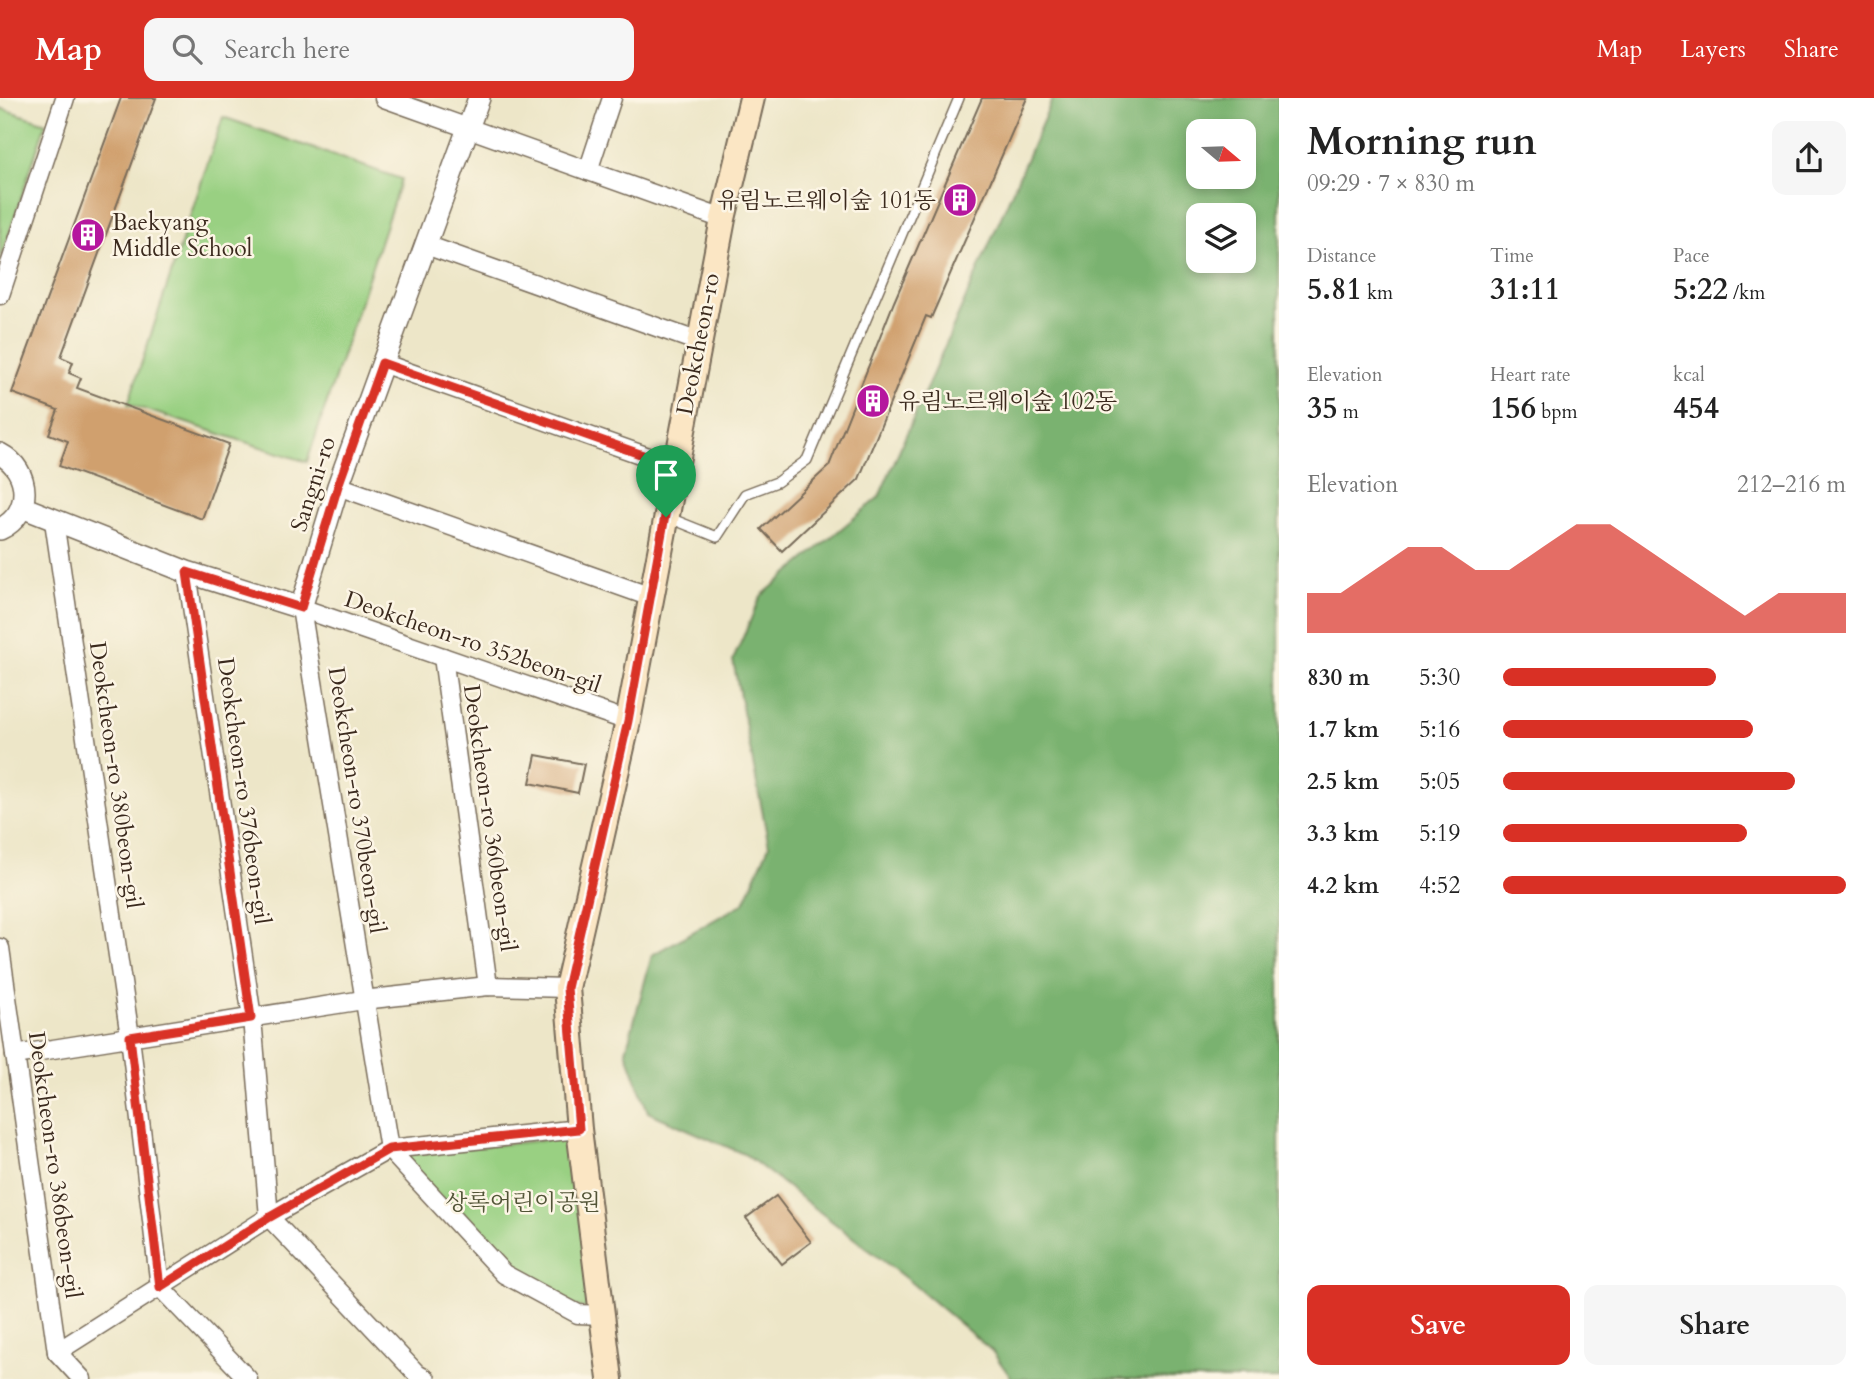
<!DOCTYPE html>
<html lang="en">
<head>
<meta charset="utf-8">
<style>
  :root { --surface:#fff; --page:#f6f6f6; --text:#222; --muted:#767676; --accent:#d93025 }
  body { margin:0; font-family:Cardo,"Noto Serif KR",serif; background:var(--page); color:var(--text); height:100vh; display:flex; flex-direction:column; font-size:26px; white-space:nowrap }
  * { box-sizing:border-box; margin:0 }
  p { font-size:23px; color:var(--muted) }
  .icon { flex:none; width:38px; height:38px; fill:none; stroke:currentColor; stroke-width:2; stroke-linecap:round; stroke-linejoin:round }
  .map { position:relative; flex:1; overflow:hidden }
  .drawer { display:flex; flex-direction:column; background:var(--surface); width:595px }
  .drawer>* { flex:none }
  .needle { width:46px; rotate:109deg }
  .fabs { position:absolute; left:1186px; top:21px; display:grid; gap:14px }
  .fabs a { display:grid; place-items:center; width:70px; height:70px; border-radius:14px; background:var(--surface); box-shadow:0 4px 10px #0003; font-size:35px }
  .pin { position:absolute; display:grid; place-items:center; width:60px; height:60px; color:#fff; margin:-72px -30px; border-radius:50% 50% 50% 0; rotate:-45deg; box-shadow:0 0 7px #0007 }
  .pin .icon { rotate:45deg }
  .round { display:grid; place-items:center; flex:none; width:74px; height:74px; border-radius:14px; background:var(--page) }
  .headline { display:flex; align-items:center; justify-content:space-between; height:119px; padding:0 28px }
  h1 { font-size:38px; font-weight:700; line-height:52px }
  .figures { display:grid; grid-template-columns:repeat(3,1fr); gap:10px; height:119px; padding:7px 28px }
  .figures div { display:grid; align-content:center }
  .figures b { font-size:30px; font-weight:700 }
  .figures small { font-size:19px; font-weight:400 }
  .figures p { font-size:19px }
  .chart { height:196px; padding:14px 28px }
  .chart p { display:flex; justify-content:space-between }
  .chart svg { width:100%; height:126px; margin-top:7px; fill:var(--accent); opacity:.7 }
  .button { display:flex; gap:14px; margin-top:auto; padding:14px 28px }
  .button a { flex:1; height:80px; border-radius:14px; background:var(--accent); color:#fff; font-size:28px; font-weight:700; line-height:80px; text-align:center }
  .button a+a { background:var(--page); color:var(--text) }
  ul { padding:0 28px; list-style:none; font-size:23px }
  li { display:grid; grid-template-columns:112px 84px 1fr; align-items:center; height:52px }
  li i { height:18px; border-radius:9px; background:var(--accent) }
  header { display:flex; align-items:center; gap:42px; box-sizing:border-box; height:98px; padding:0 35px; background:var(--accent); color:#fff }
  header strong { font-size:33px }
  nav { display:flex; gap:38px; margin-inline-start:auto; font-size:24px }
  .search { width:490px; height:63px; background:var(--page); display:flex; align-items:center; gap:18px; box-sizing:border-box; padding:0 24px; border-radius:14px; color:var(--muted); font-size:26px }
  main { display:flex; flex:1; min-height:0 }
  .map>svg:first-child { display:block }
  .green { fill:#99d082; stroke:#6a7d50; stroke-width:2 }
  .forest { fill:#7ab270; stroke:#5a6e47; stroke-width:2; fill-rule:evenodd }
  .building { fill:#d0a06e }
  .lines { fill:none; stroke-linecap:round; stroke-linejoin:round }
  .service-casing { stroke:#796c5a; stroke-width:12 }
  .minor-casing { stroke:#796c5a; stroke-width:21 }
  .tertiary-casing { stroke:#796c5a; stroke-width:24 }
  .secondary-casing { stroke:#796c5a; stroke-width:28 }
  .service { stroke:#fff; stroke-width:9 }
  .minor { stroke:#fff; stroke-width:18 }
  .tertiary { stroke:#fff; stroke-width:21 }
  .secondary { stroke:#fbe6c4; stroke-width:24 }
  .route-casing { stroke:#fff; stroke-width:14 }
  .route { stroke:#d93025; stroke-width:9 }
  .labels { text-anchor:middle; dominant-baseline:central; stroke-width:5; stroke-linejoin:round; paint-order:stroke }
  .poi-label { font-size:23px; fill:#3b2a1e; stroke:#fcf5e5; text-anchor:start }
  .street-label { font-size:23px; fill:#3b2a1e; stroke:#fcf5e5 }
  .park-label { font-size:23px; fill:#525437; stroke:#fcf5e5 }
</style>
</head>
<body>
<header>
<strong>Map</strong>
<div class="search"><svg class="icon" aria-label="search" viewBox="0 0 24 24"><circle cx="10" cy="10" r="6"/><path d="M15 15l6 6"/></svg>Search here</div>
<nav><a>Map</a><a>Layers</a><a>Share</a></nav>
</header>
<main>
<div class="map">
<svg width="1279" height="1281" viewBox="0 0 1279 1281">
  <rect width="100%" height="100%" fill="#fcf5e5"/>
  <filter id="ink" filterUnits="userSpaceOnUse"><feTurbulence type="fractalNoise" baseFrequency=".0143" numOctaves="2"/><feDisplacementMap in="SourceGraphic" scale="14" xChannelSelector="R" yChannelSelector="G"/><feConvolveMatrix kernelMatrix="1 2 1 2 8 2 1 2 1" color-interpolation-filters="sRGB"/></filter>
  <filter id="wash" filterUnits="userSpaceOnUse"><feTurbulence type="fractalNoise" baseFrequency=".00686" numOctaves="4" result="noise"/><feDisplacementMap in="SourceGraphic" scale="28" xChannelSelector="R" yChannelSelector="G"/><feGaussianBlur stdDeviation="1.57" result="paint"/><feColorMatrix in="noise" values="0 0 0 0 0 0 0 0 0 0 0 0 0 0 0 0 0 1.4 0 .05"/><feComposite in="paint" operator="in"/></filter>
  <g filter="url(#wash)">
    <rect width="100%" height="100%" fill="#ede6c8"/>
    <!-- green -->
    <g class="green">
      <polygon points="0,10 46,25 0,163"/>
      <polygon points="223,19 401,81 307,364 128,306"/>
      <path d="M574,1039L596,1211C516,1208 449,1112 398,1057Z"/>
    </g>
    <!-- forest -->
    <path class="forest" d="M1053,0H1279V1281H1012L992,1253L908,1182L746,1057L648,1014L626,953L652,857L744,805L769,748L733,562L761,498L879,399ZM1199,33H1244V79H1199ZM1199,117H1244V163H1199Z"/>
    <g id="blocks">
      <!-- building -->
      <g class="building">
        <polygon points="121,0 156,0 61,259 73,264 69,275 81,280 77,290 229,346 202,421 59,368 68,343 49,336 58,312 12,295"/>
        <polygon points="982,0 1027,0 931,220 926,218 859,381 782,453 761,431 829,368 894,204"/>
        <polygon points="536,657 584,666 578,695 530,685"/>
        <polygon points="776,1098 811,1144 782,1166 746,1120"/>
      </g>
    </g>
  </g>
  <g filter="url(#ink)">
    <use href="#blocks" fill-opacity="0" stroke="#796c5a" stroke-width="2"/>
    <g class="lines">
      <!-- service casing -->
      <g class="service-casing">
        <polyline id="service" points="667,419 717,439 745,396 777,384 807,362 959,0"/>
      </g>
      <!-- minor casing -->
      <g class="minor-casing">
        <g id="minor">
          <polyline points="384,0 723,121"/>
          <polyline points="588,73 612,0"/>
          <polyline points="426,147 699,244"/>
          <polyline points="0,197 65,0"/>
          <polyline points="382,265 674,368"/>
          <polyline points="338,388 651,499"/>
          <polyline points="54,423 130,939 160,1189 248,1281"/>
          <polyline points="187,474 252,920 269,1119 417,1276 426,1281"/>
          <polyline points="443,559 488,888"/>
          <polyline points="0,850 57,1254 82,1281"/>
          <polyline points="15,957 363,902 488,888 567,890"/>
          <polyline points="602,1217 578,1216 504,1176 389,1051 301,510 628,623"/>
          <polyline points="57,1254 269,1119 389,1051 579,1031"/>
        </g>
      </g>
      <!-- tertiary casing -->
      <g class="tertiary-casing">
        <g id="tertiary">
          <path d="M0,356C31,372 33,416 0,431"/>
          <polyline points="22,409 187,474 301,510 338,388 479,0"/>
        </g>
      </g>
      <!-- secondary casing -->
      <g class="secondary-casing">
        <polyline id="secondary" points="610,1281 579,1031 567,890 628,623 723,121 752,0"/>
      </g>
      <!-- service -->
      <use href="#service" class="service"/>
      <!-- minor -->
      <use href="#minor" class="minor"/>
      <!-- tertiary -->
      <use href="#tertiary" class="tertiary"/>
      <!-- secondary -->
      <use href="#secondary" class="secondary"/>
    </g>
  </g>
  <g class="lines" filter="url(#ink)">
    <!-- route casing -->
    <g class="route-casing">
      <polygon id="route" points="382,265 674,368 628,623 567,890 579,1031 389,1051 270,1119 160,1189 130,939 251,920 187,474 301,510 338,388"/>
    </g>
    <!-- route -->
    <use href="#route" class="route"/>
  </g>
  <!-- icons -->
  <defs>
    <g id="building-disc" transform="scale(1.75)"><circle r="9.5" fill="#b5179e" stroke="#fcf5e5"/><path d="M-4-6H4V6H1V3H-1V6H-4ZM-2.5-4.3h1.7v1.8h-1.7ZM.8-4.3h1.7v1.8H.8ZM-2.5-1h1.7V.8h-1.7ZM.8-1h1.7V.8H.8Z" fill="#fff"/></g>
  </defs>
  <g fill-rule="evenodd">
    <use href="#building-disc" x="960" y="102"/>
    <use href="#building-disc" x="88" y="137"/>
    <use href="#building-disc" x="873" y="303"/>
  </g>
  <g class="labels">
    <!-- poi labels -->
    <g class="poi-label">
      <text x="936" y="102" text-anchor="end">유림노르웨이숲 101동</text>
      <text x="112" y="124">Baekyang<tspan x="112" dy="26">Middle School</tspan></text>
      <text x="898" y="303">유림노르웨이숲 102동</text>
    </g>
    <!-- street labels -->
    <g class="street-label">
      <text transform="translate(698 246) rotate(-79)">Deokcheon-ro</text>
      <text transform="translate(313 386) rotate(-72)">Sangni-ro</text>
      <text transform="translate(473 544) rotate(19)">Deokcheon-ro 352beon-gil</text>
      <text transform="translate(116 677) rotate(82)">Deokcheon-ro 380beon-gil</text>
      <text transform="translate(244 693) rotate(82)">Deokcheon-ro 376beon-gil</text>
      <text transform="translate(357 702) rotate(81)">Deokcheon-ro 370beon-gil</text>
      <text transform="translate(490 720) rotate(82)">Deokcheon-ro 360beon-gil</text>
      <text transform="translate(55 1067) rotate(82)">Deokcheon-ro 386beon-gil</text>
    </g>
    <!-- park labels -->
    <g class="park-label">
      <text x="523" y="1104">상록어린이공원</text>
    </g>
  </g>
</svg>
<div class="fabs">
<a><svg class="needle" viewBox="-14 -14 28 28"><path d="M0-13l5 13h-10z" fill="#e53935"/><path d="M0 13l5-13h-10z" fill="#767676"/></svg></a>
<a><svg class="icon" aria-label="layers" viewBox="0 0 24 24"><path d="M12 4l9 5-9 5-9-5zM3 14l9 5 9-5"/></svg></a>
</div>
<div class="pin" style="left:666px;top:419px;background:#1e9e55"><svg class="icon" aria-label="arrive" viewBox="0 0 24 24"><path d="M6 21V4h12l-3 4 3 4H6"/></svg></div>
</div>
<section class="drawer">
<div class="headline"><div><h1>Morning run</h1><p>09:29 · 7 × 830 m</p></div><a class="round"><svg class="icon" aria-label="share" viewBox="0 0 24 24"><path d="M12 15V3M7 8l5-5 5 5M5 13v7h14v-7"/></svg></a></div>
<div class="figures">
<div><p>Distance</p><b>5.81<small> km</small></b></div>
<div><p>Time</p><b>31:11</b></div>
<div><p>Pace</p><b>5:22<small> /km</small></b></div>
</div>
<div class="figures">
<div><p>Elevation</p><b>35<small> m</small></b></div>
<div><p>Heart rate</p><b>156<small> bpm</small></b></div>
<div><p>kcal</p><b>454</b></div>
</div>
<div class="chart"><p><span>Elevation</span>212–216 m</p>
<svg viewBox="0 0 160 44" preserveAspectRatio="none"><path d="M0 44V30L10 30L20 22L30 14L40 14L50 22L60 22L70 14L80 6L90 6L100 14L110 22L120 30L130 38L140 30L150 30L160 30V44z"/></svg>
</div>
<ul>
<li><b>830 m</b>5:30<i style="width:62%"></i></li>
<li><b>1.7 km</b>5:16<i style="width:73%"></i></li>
<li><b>2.5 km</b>5:05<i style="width:85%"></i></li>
<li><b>3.3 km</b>5:19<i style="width:71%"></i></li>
<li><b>4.2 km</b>4:52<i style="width:100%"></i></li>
</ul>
<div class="button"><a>Save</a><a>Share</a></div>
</section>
</main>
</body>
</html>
